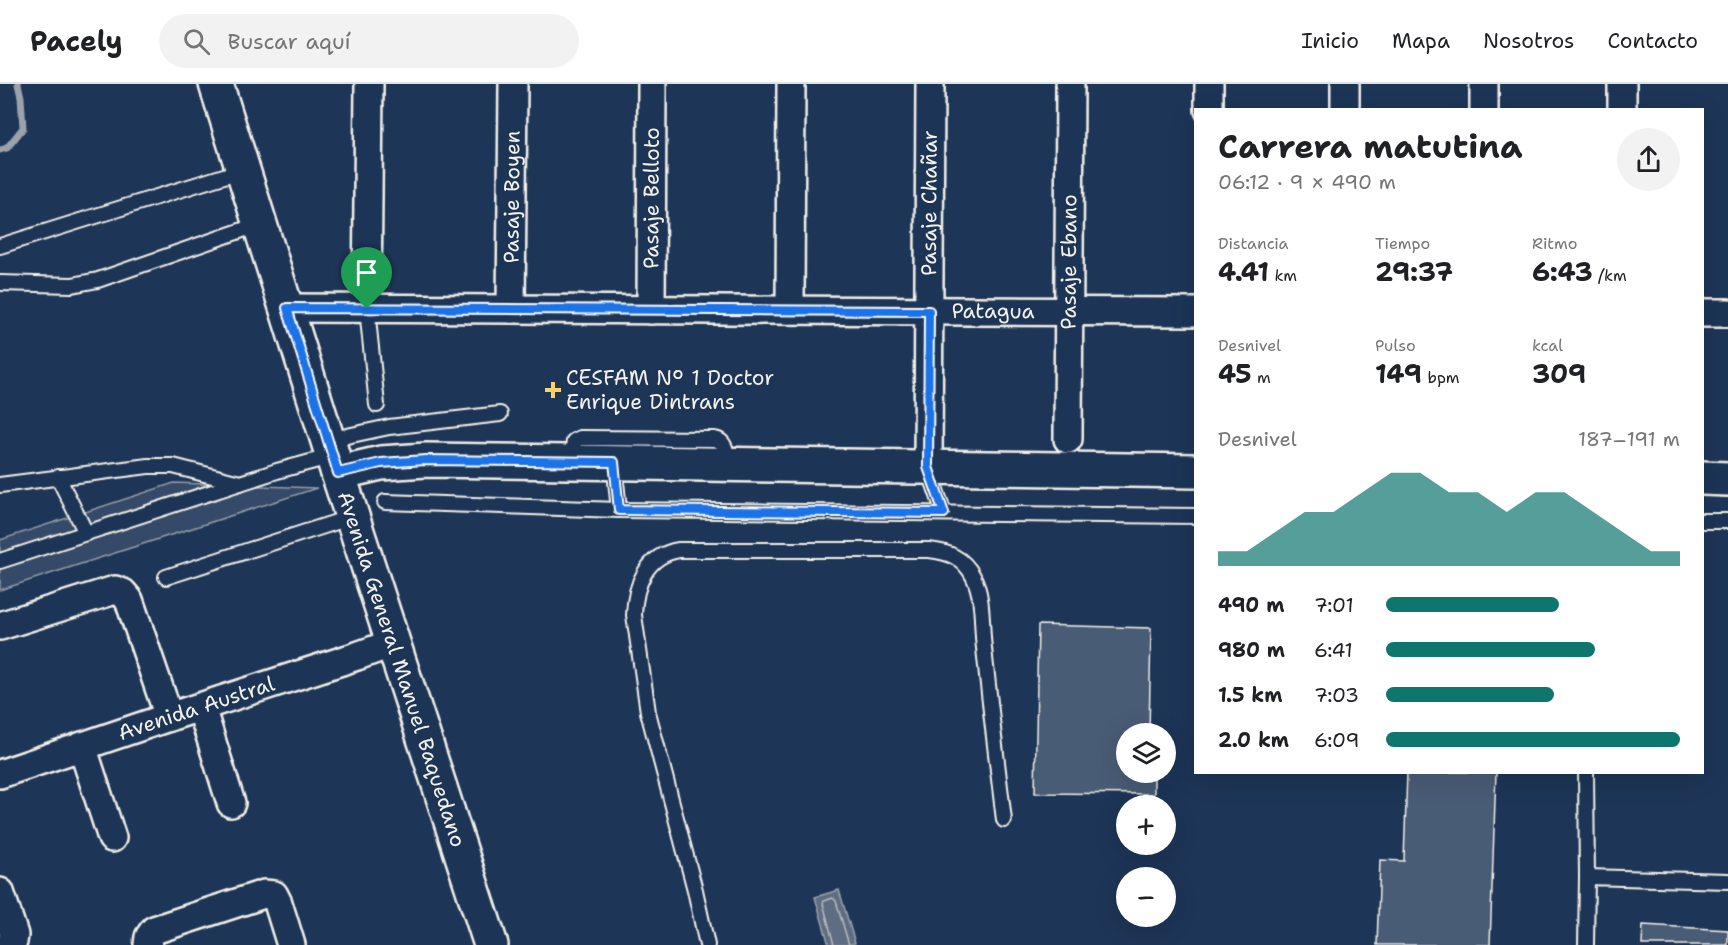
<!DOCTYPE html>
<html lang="es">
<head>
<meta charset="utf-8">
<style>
  :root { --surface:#fff; --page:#f2f2f2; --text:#202124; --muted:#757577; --line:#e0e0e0; --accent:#0f766e }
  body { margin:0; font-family:"Shantell Sans",sans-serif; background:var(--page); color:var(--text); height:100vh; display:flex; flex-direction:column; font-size:22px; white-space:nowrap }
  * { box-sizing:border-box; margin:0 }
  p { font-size:20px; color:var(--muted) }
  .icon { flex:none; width:33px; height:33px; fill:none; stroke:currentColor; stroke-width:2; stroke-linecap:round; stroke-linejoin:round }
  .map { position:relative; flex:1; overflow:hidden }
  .sheet { position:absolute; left:1194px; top:24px; width:510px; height:666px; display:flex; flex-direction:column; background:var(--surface); border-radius:0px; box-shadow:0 6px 24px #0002 }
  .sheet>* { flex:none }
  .tools { position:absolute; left:1116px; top:639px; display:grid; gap:12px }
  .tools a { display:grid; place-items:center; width:60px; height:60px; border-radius:50%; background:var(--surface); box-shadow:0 6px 24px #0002; font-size:30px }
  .pin { position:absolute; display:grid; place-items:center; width:51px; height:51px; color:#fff; margin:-62px -26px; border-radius:50% 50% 50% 0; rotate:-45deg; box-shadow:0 0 6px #0007 }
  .pin .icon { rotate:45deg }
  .round { display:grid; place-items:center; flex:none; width:63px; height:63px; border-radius:32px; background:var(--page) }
  .summary { display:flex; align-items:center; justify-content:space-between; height:102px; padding:0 24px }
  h1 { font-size:33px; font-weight:700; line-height:45px }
  .figures { display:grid; grid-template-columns:repeat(3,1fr); gap:9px; height:102px; padding:6px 24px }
  .figures div { display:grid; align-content:center }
  .figures b { font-size:26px; font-weight:700 }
  .figures small { font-size:16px; font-weight:400 }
  .figures p { font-size:16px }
  .chart { height:168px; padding:12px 24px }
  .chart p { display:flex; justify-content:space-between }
  .chart svg { width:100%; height:108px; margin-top:6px; fill:var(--accent); opacity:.7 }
  ul { padding:0 24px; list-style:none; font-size:20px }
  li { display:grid; grid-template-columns:96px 72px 1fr; align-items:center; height:45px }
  li i { height:15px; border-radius:8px; background:var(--accent) }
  header { display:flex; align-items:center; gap:36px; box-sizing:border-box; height:84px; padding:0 30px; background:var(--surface); border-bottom:2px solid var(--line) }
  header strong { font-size:28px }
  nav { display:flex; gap:33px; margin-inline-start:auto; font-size:21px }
  .search { width:420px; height:54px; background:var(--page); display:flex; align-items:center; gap:15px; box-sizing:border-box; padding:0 21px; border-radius:33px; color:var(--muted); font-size:22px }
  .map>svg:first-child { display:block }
  .green { fill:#354a67; stroke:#949ea8; stroke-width:1.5 }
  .water { fill:#5e6d82; stroke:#9aa2ab; stroke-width:1.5 }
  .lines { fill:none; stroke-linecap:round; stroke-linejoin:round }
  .shore { stroke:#b8bcbf; stroke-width:1.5 }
  .stream { stroke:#9aa2ab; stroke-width:7 }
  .building { fill:#485b74; stroke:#f4f1e8; stroke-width:1.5 }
  .lane-casing { stroke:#f4f1e8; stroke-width:18 }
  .street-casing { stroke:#f4f1e8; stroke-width:32 }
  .secondary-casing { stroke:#f4f1e8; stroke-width:38 }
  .lane { stroke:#1d3557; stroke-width:14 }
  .street { stroke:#1d3557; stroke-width:27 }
  .secondary { stroke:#1d3557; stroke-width:33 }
  .route-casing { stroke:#fff; stroke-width:12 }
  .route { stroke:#1a73e8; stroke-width:8 }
  .poi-dot { fill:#ffd166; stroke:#1d3557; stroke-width:2 }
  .labels { text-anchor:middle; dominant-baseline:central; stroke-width:4.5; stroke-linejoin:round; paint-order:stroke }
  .street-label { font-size:21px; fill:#f4f1e8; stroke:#1d3557 }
  .poi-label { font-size:21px; fill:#f4f1e8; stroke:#1d3557; text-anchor:start }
</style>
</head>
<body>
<header>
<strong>Pacely</strong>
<div class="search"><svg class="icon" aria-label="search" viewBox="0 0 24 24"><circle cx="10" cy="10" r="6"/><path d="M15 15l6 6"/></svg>Buscar aquí</div>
<nav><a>Inicio</a><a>Mapa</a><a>Nosotros</a><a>Contacto</a></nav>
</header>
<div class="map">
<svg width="1728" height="861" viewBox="0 0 1728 861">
  <rect width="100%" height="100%" fill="#1d3557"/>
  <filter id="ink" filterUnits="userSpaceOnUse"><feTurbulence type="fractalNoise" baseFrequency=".0167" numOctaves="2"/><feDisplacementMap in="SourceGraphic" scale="12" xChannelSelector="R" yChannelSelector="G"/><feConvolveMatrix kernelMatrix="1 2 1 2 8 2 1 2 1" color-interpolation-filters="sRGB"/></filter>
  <g filter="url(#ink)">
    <!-- green -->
    <polygon class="green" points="174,399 317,404 0,506 0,456"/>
    <!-- water -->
    <polygon class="water" points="839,806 855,859 848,861 829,861 815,813"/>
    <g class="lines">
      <!-- shore -->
      <polyline class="shore" points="834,861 823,819 824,817 833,814 836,817 849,861"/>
      <!-- stream -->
      <polyline class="stream" points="0,66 7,64 23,44 21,13 18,0"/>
    </g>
    <!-- building -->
    <g class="building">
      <polygon points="1038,541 1151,544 1149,650 1126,650 1126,688 1154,688 1154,710 1035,709"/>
      <polygon points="1407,688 1496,688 1490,861 1377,861 1380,776 1404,777"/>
      <polygon points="1643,841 1728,846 1728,861 1642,861"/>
    </g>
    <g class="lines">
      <!-- lane casing -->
      <g class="lane-casing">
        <g id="lane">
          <polyline points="0,162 243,86"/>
          <polyline points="0,199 72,201 98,196 260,140"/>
          <polyline points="367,225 377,321"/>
          <polyline points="328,356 389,343 500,330"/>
          <path d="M571,378L574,357L580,354L714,355C726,356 727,370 728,380"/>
          <polyline points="928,383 944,429"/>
          <polyline points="58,393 86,449"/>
          <polyline points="0,401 148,382 173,382 240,399"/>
          <polyline points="385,418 619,426 614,378"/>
          <polyline points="619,426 1196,432"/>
          <polyline points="1702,437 1728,437"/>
          <polyline points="0,477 277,387 333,372"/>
          <polyline points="166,493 352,433"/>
          <polyline points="1586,688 1587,793"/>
          <path d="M707,861L695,806L648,628L634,531C635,501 646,471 679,466H929C948,468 963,473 973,492C984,513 981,541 984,564C990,621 997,679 1004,736"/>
          <polyline points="1586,861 1587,793 1728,797"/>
        </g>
      </g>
      <!-- street casing -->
      <g class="street-casing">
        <g id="street">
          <polyline points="1209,0 1209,26"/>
          <polyline points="1345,26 1345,0"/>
          <polyline points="1484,26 1484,0"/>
          <polyline points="1622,26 1622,0"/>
          <path id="s1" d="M287,224L1196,228"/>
          <polyline points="367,225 369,0"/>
          <path id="s2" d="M511,225L513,0"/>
          <path id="s3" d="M651,226L652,0"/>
          <polyline points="790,226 791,0"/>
          <polyline points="1702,229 1728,229"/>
          <path id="s4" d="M1068,355L1070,0"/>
          <path id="s5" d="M928,383L930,0"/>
          <polyline points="0,542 115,506 123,509 129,516 169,633"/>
          <polyline points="201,623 231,719"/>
          <polyline points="82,662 112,754"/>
          <path id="s6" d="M0,690L169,633L357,572L393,559"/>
          <polyline points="0,808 14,851 13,858 9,861"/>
          <polyline points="148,861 149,853 154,846 264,810 274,811 278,819 291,861"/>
        </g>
      </g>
      <!-- secondary casing -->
      <g class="secondary-casing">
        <g id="secondary">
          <path id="s7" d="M216,0L338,389L491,861"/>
          <polyline points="338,389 381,379 426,376 1196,387"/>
          <polyline points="1702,394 1728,395"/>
        </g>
      </g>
      <!-- lane -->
      <use href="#lane" class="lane"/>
      <!-- street -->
      <use href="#street" class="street"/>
      <!-- secondary -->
      <use href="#secondary" class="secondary"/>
    </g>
  </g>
  <g class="lines" filter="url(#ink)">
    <!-- route casing -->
    <g class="route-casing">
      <polygon id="route" points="287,224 929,227 928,383 944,429 619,426 614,378 426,376 381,379 338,389"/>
    </g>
    <!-- route -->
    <use href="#route" class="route"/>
  </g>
  <!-- markers -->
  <path class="poi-dot" d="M550 297h6v6h6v6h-6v6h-6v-6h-6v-6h6z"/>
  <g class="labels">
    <!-- street labels -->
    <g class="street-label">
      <text stroke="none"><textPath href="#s2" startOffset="112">Pasaje Boyen</textPath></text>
      <text stroke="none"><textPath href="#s3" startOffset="112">Pasaje Belloto</textPath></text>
      <text stroke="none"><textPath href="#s5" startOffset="264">Pasaje Chañar</textPath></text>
      <text stroke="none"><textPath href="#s4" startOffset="177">Pasaje Ebano</textPath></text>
      <text stroke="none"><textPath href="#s1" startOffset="706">Patagua</textPath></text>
      <text stroke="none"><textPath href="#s7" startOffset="614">Avenida General Manuel Baquedano</textPath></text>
      <text stroke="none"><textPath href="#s6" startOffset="207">Avenida Austral</textPath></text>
    </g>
    <!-- poi labels -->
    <g class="poi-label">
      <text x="566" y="294">CESFAM N° 1 Doctor<tspan x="566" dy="24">Enrique Dintrans</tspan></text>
    </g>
  </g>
</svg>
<div class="tools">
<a><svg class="icon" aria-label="layers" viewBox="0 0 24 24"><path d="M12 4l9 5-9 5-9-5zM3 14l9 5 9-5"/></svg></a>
<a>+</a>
<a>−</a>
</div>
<div class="pin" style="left:367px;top:225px;background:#1e9e55"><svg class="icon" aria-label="arrive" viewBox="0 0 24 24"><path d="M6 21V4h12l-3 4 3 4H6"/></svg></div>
<section class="sheet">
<div class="summary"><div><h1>Carrera matutina</h1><p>06:12 · 9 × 490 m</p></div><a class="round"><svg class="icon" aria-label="share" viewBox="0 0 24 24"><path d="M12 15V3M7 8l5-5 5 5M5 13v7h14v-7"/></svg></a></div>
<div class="figures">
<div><p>Distancia</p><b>4.41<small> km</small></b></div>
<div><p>Tiempo</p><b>29:37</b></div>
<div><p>Ritmo</p><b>6:43<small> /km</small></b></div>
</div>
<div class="figures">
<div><p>Desnivel</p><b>45<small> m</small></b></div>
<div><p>Pulso</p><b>149<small> bpm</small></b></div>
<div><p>kcal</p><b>309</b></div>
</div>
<div class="chart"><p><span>Desnivel</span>187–191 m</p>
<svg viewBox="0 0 160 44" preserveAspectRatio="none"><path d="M0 44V38L10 38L20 30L30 22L40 22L50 14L60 6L70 6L80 14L90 14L100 22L110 14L120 14L130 22L140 30L150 38L160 38V44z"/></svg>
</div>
<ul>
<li><b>490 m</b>7:01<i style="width:59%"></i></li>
<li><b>980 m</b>6:41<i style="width:71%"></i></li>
<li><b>1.5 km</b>7:03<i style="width:57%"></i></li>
<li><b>2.0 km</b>6:09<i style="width:100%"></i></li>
</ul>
</section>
</div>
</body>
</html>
